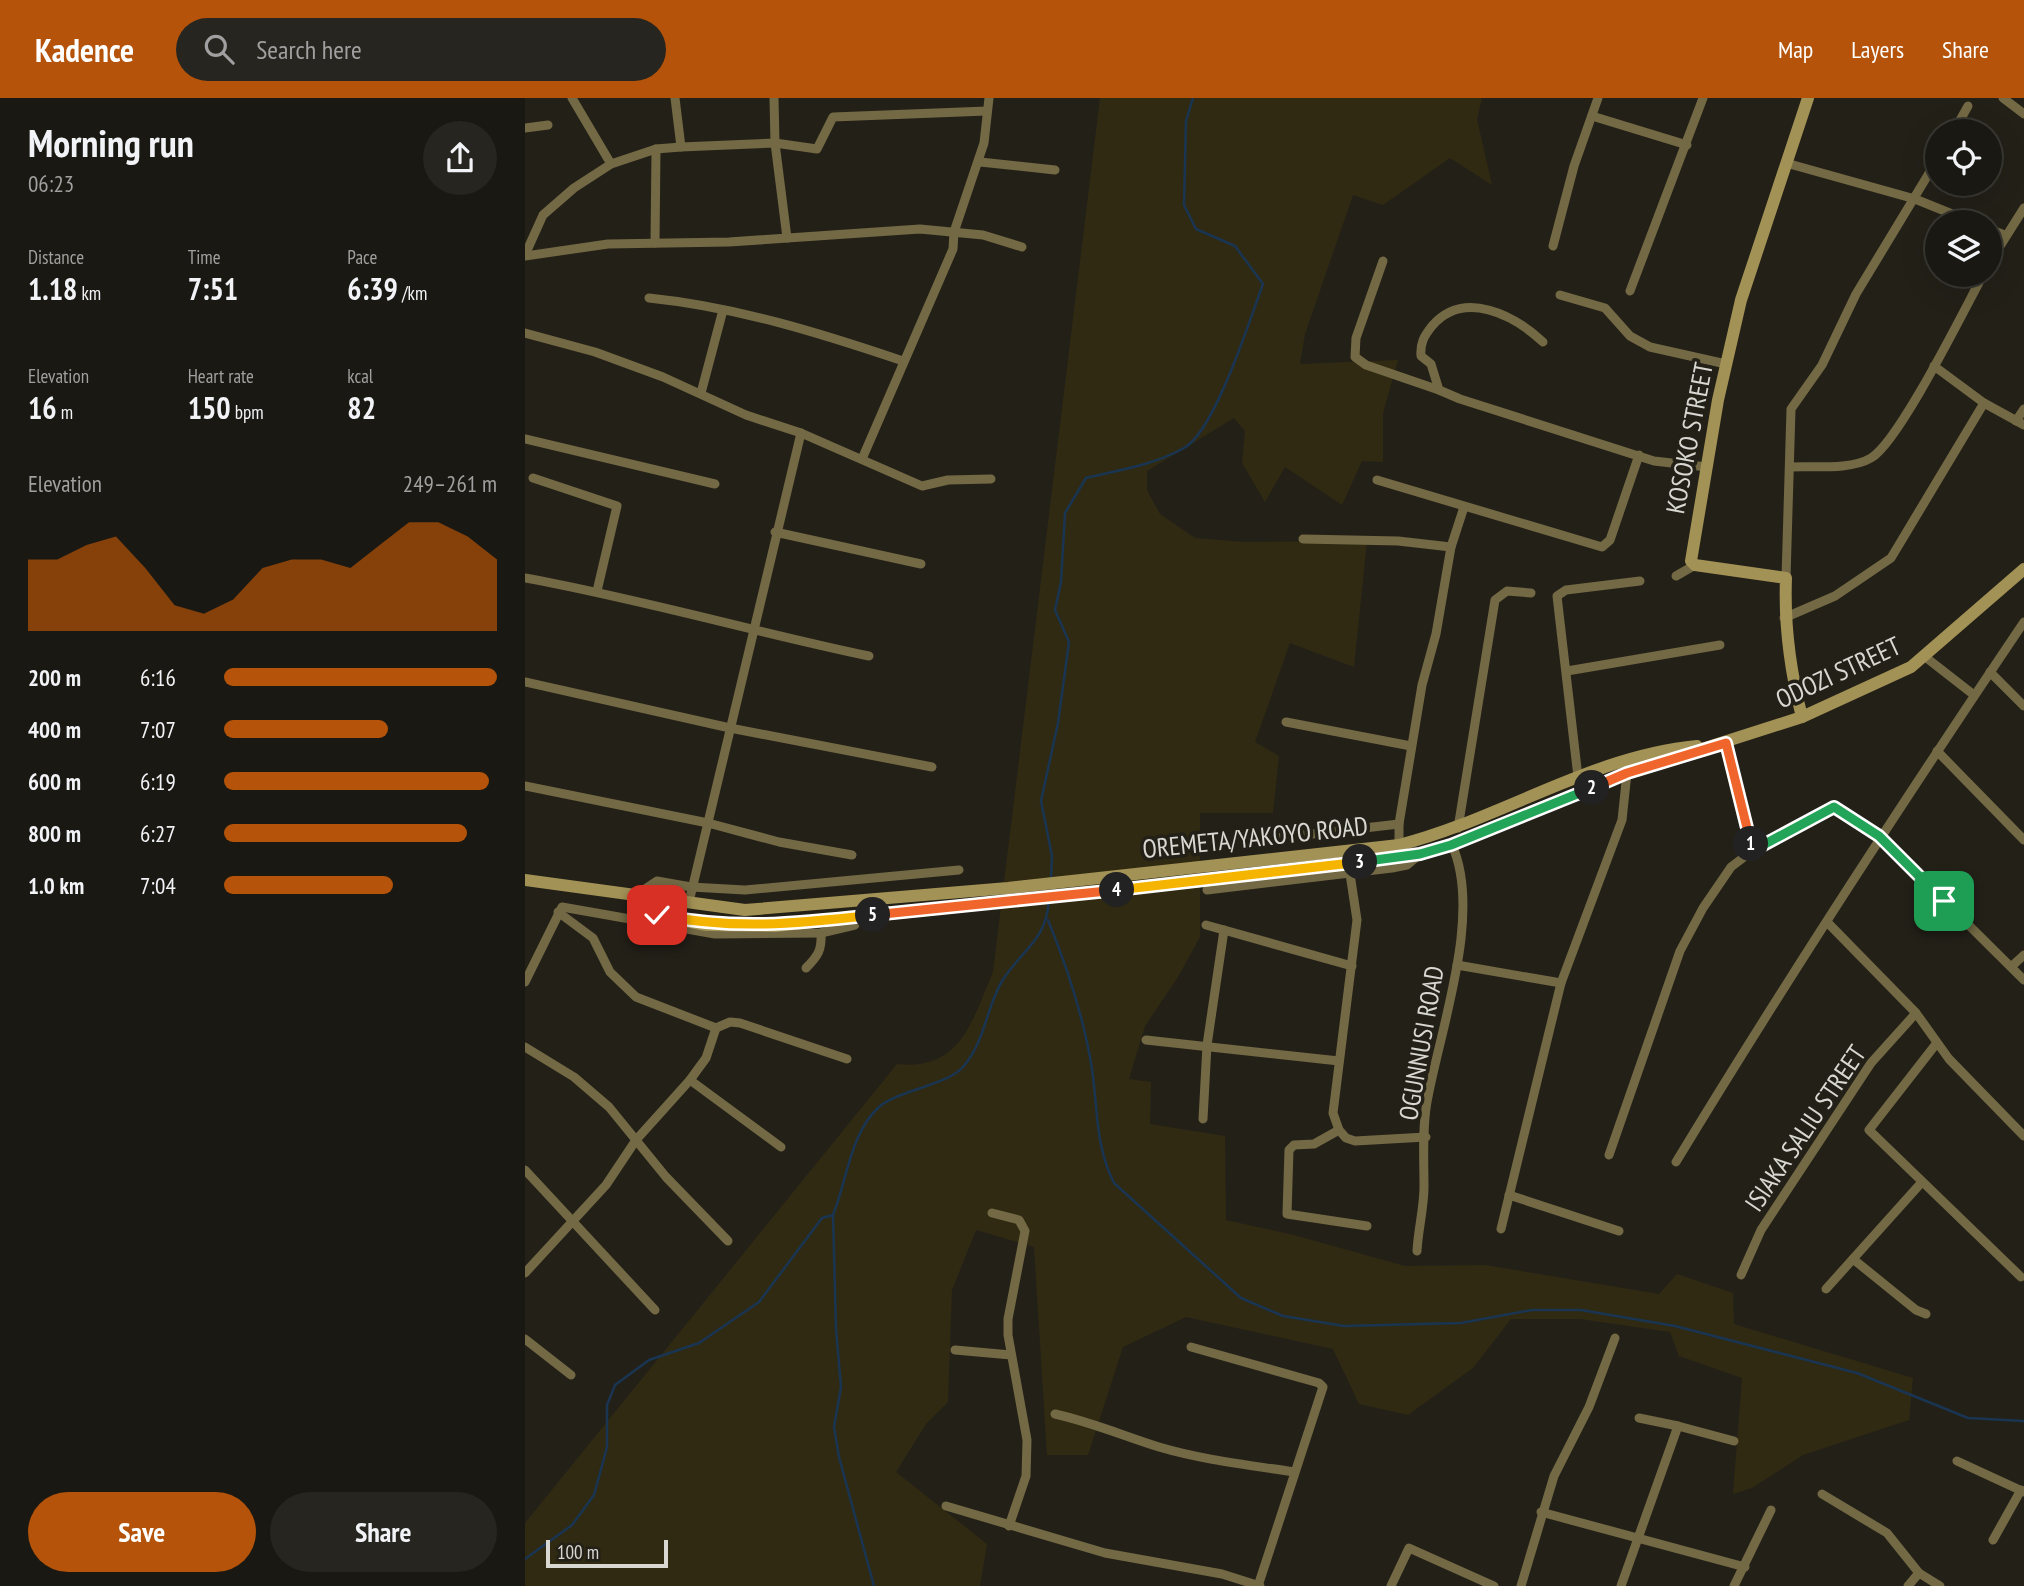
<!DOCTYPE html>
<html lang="en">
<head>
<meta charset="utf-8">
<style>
  :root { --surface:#1a1812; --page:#272520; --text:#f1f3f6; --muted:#9fa09f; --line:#383732; --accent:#b45309 }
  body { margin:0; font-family:"PT Sans Narrow",sans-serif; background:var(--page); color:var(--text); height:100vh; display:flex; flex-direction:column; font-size:26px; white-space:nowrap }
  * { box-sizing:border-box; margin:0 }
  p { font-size:23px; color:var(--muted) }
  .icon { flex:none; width:38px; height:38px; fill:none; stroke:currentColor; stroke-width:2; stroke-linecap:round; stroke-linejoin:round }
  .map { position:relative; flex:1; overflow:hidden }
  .side { display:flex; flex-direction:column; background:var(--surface); width:525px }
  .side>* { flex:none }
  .buttons { position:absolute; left:1400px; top:21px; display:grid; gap:14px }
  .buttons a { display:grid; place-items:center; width:77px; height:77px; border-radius:50%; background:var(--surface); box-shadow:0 7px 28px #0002,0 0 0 2px var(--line); font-size:35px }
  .scale { position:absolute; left:21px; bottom:18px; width:122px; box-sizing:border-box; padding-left:7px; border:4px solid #d8d7d1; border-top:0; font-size:19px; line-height:24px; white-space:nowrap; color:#d8d7d1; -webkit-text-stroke:5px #232018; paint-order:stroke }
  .pin { position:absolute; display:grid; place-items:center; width:60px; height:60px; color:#fff; margin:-30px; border-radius:14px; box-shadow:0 4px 10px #0006 }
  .km { position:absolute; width:35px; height:35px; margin:-18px; border-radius:50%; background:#222; color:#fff; font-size:19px; line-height:35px; text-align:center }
  .round { display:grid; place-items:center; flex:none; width:74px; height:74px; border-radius:37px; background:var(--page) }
  .head { display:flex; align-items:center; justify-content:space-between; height:119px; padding:0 28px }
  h1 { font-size:38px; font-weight:700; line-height:52px }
  .stats { display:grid; grid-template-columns:repeat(3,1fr); gap:10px; height:119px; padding:7px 28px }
  .stats div { display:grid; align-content:center }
  .stats b { font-size:30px; font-weight:700 }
  .stats small { font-size:19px; font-weight:400 }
  .stats p { font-size:19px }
  .chart { height:196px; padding:14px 28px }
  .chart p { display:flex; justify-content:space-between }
  .chart svg { width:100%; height:126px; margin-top:7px; fill:var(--accent); opacity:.7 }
  .cta { display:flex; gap:14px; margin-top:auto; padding:14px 28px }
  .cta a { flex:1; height:80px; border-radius:42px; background:var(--accent); color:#fff; font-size:28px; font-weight:700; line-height:80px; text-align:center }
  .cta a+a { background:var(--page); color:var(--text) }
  ul { padding:0 28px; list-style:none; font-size:23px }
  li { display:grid; grid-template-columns:112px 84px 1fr; align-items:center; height:52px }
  li i { height:18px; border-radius:9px; background:var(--accent) }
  header { display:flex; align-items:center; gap:42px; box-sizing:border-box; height:98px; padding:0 35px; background:var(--accent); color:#fff }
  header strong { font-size:33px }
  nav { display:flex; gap:38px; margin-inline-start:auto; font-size:24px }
  .search { width:490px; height:63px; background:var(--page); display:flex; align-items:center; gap:18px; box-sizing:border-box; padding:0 24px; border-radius:38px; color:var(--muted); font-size:26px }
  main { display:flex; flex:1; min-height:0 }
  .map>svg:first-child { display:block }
  .green { fill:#302a13 }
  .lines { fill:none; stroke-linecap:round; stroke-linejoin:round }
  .stream { stroke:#193552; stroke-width:2.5 }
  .street { stroke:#736944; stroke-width:9 }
  .secondary { stroke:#a39256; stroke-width:12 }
  .split-1-casing { stroke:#fff; stroke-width:14 }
  .split-2-casing { stroke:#fff; stroke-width:14 }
  .split-3-casing { stroke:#fff; stroke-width:14 }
  .split-4-casing { stroke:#fff; stroke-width:14 }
  .split-5-casing { stroke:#fff; stroke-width:14 }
  .split-6-casing { stroke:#fff; stroke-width:14 }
  .split-1 { stroke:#22a559; stroke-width:9 }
  .split-2 { stroke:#f0652b; stroke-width:9 }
  .split-3 { stroke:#22a559; stroke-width:9 }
  .split-4 { stroke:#f5b400; stroke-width:9 }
  .split-5 { stroke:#f0652b; stroke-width:9 }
  .split-6 { stroke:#f5b400; stroke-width:9 }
  .labels { text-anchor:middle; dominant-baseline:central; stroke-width:7; stroke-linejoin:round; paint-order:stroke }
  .street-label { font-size:26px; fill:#d8d7d1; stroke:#232018 }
</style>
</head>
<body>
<header>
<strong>Kadence</strong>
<div class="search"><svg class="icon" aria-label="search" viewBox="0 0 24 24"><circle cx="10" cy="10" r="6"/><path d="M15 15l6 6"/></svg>Search here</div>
<nav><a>Map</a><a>Layers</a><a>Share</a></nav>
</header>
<main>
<section class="side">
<div class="head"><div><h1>Morning run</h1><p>06:23</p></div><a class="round"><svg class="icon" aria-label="share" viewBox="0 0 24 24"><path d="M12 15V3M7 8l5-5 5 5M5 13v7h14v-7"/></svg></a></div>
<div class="stats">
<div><p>Distance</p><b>1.18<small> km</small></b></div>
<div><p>Time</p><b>7:51</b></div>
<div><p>Pace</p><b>6:39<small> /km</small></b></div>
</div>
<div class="stats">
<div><p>Elevation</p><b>16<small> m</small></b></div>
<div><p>Heart rate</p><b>150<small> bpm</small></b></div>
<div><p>kcal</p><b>82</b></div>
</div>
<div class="chart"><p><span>Elevation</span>249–261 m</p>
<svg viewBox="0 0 160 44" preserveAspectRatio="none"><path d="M0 44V19L10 19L20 14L30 11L40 22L50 35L60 38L70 33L80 22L90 19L100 19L110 22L120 14L130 6L140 6L150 11L160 19V44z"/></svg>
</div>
<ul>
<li><b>200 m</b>6:16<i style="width:100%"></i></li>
<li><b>400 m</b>7:07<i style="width:60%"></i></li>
<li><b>600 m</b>6:19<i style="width:97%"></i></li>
<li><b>800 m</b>6:27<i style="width:89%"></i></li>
<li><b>1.0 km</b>7:04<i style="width:62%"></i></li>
</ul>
<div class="cta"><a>Save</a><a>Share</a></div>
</section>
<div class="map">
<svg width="1499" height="1488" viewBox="0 0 1499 1488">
  <rect width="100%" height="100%" fill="#232018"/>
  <!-- green -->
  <path class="green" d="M575,0H957L952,21L967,87L925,60L858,107L828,97L780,236L775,266L873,262L858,315V364L837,363L817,407L760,369L740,404L717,365L720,333L709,320L622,373V392L635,416L670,440L718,444L842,443L829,569L765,545L730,644L754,658L748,715H675V839L653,879L620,928L604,981L626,984L625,1026L700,1038L701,1122L769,1137L880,1168L960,1167L1134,1196L1152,1176L1208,1195L1209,1226L1388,1280L1384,1322L1278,1357L1227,1390L1208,1396L1217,1280L1154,1258L1145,1234L1055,1221H986L948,1270L883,1317L834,1306L808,1251L661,1219L598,1249L563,1357H522L509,1149L451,1132L427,1192L423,1304L401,1326L371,1374L462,1446L455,1488H0V1425L372,966C436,973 447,923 468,874Z"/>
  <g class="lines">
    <!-- stream -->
    <g class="stream">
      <path d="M526,781L527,758L516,703L533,625L544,544L530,512L536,484L540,415L561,380C594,372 629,367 659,350C690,333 725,221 738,186L710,148L671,131L659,107L661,23L668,0"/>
      <path d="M523,822C542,869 559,920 567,971C573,1012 570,1047 589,1085L716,1200L758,1218L819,1228L936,1225L1007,1212H1056L1150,1228L1332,1275L1443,1320L1499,1323"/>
      <polyline points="308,1117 311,1231 316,1289 309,1329 314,1359 349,1488"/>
      <path d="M0,1461L47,1427L69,1397L82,1349V1307L90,1287L124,1262L174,1245L234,1204L297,1120L308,1117C322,1083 325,1035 354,1009C372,993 421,987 437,970C460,945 461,910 477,883C497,851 521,844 524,802"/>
    </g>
    <!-- street -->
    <g class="street">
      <polyline points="47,0 86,66"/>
      <polyline points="150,0 156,49"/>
      <polyline points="249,0 250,45 262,140"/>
      <polyline points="1478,0 1499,16"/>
      <polyline points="1067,18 1162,47"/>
      <polyline points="0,30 23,27"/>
      <polyline points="1429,33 1443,8"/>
      <polyline points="455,64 530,72"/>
      <polyline points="1261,65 1390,101 1447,124"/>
      <polyline points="1465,131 1479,137"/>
      <polyline points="130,145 131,51"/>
      <polyline points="1028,148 1049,68 1073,0"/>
      <polyline points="0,157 18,117 49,90 86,66 131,51 156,49 250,45 292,51 308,19 462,13"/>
      <polyline points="0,158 83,146 204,144 395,131 458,137 497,149"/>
      <polyline points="858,163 831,240 830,259 841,267 914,292"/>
      <polyline points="1465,164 1499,110"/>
      <polyline points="1105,193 1178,0"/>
      <polyline points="1035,197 1080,210 1105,238 1125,249 1201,266"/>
      <path d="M124,200C212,209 295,235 378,263"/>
      <polyline points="0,235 70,254 138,279 221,317 276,335 397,388 423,382 466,381"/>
      <path d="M1018,244C989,217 939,191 907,228C899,238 895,245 896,258L906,266L914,292L935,301L1129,363L1182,369"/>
      <polyline points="1409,268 1459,305 1499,327"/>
      <polyline points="176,295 198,212"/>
      <polyline points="1491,323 1499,311"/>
      <polyline points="0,341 190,386"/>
      <polyline points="337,361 428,151 429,134 459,45 464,0"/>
      <path d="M1266,369C1289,368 1326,372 1346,360C1374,344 1439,212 1458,177"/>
      <polyline points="8,380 92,408 72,493"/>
      <polyline points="852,382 1077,449 1085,442 1114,357"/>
      <polyline points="250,434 396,466"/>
      <polyline points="778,441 873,443 926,449"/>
      <polyline points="1151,478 1170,467"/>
      <path d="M0,480C116,501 229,534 344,558"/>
      <polyline points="1261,480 1266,311 1297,267 1331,196 1412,62"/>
      <polyline points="1259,520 1310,498 1366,460 1459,305"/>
      <polyline points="1399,558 1449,597"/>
      <polyline points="1042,573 1195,547"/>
      <polyline points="1465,574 1499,608"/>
      <polyline points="0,584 205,630 407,669"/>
      <polyline points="761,624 886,648"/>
      <polyline points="1201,645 1227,753"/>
      <polyline points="1412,653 1499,742"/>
      <polyline points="1053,679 1032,498 1041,492 1115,483"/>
      <polyline points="0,688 183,725 254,744 327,757"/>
      <polyline points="933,730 970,502 982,493 1006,495"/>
      <polyline points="752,740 874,726"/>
      <polyline points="874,747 874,726 897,587 911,536 926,449 939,409"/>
      <polyline points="825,776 832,822 808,1015 814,1032 821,1040 830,1043 901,1039"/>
      <polyline points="682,792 867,770 882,767 895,756"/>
      <polyline points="111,797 132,783 166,789 220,792 434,772"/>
      <polyline points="164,804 276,335"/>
      <polyline points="33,814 68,840 85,874 111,899 191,930 205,924 215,925 322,961"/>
      <polyline points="1303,825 1391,915 1424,961 1499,1038"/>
      <polyline points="681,827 827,868"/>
      <polyline points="932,867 1036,885"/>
      <polyline points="1487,868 1499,857"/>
      <path d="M281,870C293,858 297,852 296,835"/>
      <polyline points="0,884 37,809 190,836 296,835 330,827"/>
      <polyline points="621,942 814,963"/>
      <polyline points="1411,946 1344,1032 1496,1179"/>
      <polyline points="0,949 49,979 84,1009 141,1079 203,1143"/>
      <polyline points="165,982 256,1049"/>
      <polyline points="678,1021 682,947 699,832"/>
      <polyline points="814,1032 789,1046 769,1047 764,1052 762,1116 842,1128"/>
      <polyline points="1084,1057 1155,853 1178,810 1206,769 1227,753 1301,712 1309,709 1316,712 1354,738 1499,882"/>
      <path d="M1151,1064C1262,881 1379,702 1499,524"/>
      <polyline points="0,1072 130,1212"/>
      <polyline points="984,1097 1094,1133"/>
      <polyline points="467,1115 494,1122 500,1133 483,1221 483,1237 502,1342 501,1378 484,1428"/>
      <polyline points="976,1131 1036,885 1097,722 1102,675"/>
      <path d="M892,1153C893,1132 899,1110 899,1089C899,1062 897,1031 902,1004C915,931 958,816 927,747"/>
      <polyline points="1328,1161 1391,1212 1401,1216"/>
      <polyline points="0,1175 81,1087 111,1042 165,982 181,960 191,930"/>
      <polyline points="1216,1177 1236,1132 1346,965 1391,915"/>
      <polyline points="1301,1191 1397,1084"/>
      <polyline points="0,1241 46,1277"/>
      <polyline points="666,1249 794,1285 798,1289 733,1488"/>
      <polyline points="430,1252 486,1257"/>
      <path d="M530,1316C566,1324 599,1338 634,1349C678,1362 724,1367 769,1374"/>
      <polyline points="1153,1328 1209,1343"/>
      <polyline points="1432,1363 1499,1394"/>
      <polyline points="1297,1396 1362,1435 1394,1475 1415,1488"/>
      <polyline points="421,1408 580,1455 697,1476 735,1488"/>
      <polyline points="1016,1414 1220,1469"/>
      <polyline points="1468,1442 1496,1392"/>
      <polyline points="866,1488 884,1450 969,1488"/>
      <polyline points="996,1488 1029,1378 1064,1309 1090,1240"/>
      <polyline points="1096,1488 1153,1328 1114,1320"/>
      <polyline points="1209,1488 1246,1412"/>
      <polyline points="1383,1488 1394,1475"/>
    </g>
    <!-- secondary -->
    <g class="secondary">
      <path d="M1277,619C1265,572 1259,529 1261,480L1170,467L1166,463L1193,302L1216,202L1283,0"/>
      <path d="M0,782L220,812L483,790L874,747C976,721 1066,658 1172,648"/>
      <polyline points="121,799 132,817 181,827 250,828 685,782 895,756 927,747 1102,675 1277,619 1386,569 1499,471"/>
    </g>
  </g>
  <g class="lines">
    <!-- split-1 casing -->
    <g class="split-1-casing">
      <polyline id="split-1" points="1226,746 1227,753 1309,709 1354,738 1419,803"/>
    </g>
    <!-- split-2 casing -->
    <g class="split-2-casing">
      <polyline id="split-2" points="1067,690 1102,675 1201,645 1226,746"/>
    </g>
    <!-- split-3 casing -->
    <g class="split-3-casing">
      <polyline id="split-3" points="835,764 895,756 926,747 1067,690"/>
    </g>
    <!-- split-4 casing -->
    <g class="split-4-casing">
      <polyline id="split-4" points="592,792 835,764"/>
    </g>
    <!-- split-5 casing -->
    <g class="split-5-casing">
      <polyline id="split-5" points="348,817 592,792"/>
    </g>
    <!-- split-6 casing -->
    <g class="split-6-casing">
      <path id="split-6" d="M132,817C211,832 269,826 348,817"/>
    </g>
    <!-- split-1 -->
    <use href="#split-1" class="split-1"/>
    <!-- split-2 -->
    <use href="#split-2" class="split-2"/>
    <!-- split-3 -->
    <use href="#split-3" class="split-3"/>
    <!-- split-4 -->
    <use href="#split-4" class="split-4"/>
    <!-- split-5 -->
    <use href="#split-5" class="split-5"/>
    <!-- split-6 -->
    <use href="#split-6" class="split-6"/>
  </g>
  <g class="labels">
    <!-- street labels -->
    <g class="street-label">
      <text transform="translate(1164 340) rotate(-79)">KOSOKO STREET</text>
      <text transform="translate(1313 574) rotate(-25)">ODOZI STREET</text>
      <text transform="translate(730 739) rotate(-6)">OREMETA/YAKOYO ROAD</text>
      <text transform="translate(896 945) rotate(-80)">OGUNNUSI ROAD</text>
      <text transform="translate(1280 1030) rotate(-56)">ISIAKA SALIU STREET</text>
    </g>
  </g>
</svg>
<div class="buttons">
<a><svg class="icon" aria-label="locate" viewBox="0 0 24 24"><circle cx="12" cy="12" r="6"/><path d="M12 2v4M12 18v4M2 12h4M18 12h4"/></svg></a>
<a><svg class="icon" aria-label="layers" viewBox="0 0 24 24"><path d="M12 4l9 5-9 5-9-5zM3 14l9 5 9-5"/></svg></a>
</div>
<div class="scale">100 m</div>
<div class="pin" style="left:1419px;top:803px;background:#1e9e55"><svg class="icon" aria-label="arrive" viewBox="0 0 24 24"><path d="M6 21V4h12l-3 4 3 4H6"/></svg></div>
<div class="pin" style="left:132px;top:817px;background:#d93025"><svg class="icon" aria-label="check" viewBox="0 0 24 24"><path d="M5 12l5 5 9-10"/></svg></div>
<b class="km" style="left:1226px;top:746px">1</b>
<b class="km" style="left:1067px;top:690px">2</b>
<b class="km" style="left:835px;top:764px">3</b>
<b class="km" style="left:592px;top:792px">4</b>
<b class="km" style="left:348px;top:817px">5</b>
</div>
</main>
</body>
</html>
